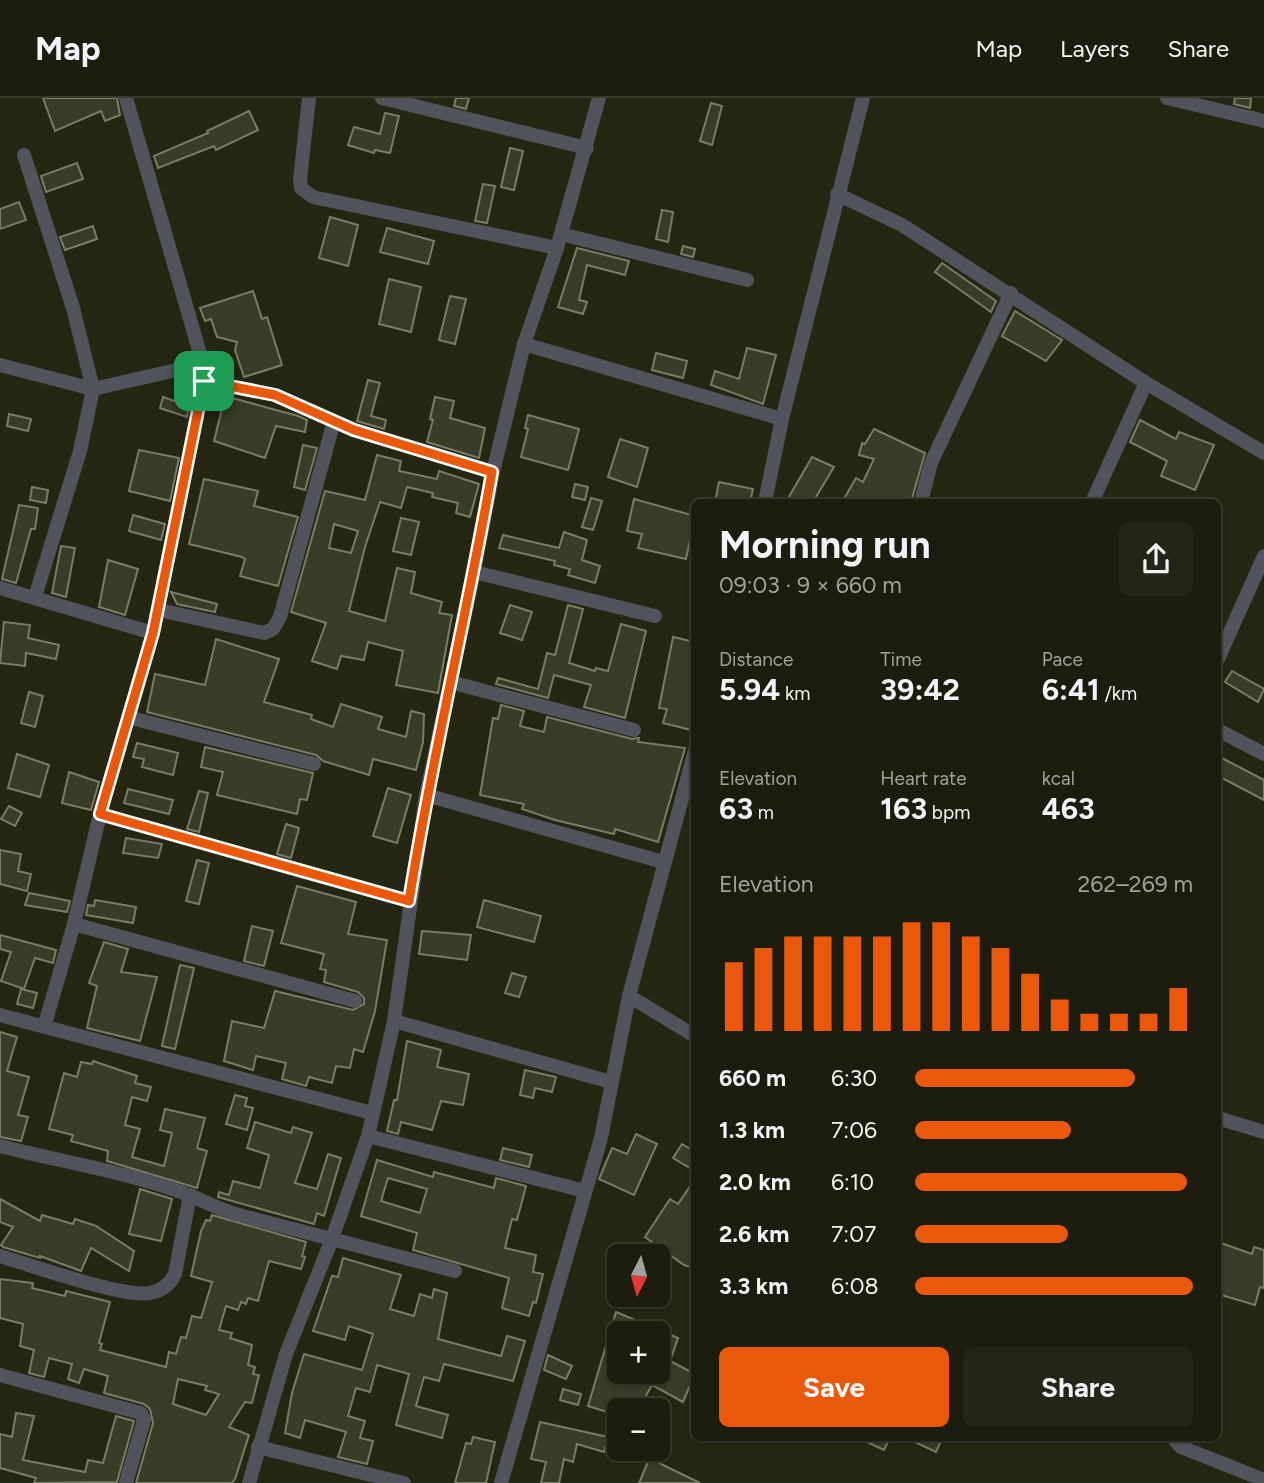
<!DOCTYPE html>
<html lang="en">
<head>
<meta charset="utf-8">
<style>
  :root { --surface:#1c1d0e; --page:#252617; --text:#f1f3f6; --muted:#a0a29e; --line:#3a3b2e; --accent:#ea580c }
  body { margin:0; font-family:Figtree,sans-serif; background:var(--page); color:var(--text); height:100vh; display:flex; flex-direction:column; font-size:26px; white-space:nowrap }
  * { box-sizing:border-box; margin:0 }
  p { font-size:23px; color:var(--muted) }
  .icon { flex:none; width:38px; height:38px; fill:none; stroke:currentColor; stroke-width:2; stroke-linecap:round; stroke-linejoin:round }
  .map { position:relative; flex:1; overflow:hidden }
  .panel { position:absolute; left:691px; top:401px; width:530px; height:942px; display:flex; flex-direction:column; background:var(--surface); border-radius:10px; box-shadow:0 2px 5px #0004,0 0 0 2px var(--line) }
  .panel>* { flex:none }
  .needle { width:46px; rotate:186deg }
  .fabs { position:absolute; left:607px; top:1146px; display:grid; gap:14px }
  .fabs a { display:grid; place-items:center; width:63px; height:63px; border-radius:10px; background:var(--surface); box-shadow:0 2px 5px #0004,0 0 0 2px var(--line); font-size:35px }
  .pin { position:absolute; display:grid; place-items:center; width:60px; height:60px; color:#fff; margin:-30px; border-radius:14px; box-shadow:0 4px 10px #0006 }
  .round { display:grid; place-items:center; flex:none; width:74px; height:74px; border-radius:10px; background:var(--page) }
  .head { display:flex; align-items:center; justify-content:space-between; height:119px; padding:0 28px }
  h1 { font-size:38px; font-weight:700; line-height:52px }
  .metrics { display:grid; grid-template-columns:repeat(3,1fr); gap:10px; height:119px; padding:7px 28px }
  .metrics div { display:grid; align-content:center }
  .metrics b { font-size:30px; font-weight:700 }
  .metrics small { font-size:19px; font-weight:400 }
  .metrics p { font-size:19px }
  .chart { height:196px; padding:14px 28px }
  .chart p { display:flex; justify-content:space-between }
  .chart svg { width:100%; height:126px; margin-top:7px; stroke:var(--accent); stroke-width:6 }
  .primary-button { display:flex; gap:14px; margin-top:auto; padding:14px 28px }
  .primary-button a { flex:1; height:80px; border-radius:10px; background:var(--accent); color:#fff; font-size:28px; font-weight:700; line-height:80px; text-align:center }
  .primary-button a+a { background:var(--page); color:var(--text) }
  ul { padding:0 28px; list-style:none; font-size:23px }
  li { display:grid; grid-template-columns:112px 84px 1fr; align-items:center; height:52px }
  li i { height:18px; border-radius:9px; background:var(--accent) }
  header { display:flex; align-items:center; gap:42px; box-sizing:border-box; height:98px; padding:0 35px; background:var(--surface); border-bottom:2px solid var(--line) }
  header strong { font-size:33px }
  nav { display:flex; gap:38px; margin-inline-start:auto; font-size:24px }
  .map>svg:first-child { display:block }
  .building { fill:#393c27; stroke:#797d65; stroke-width:2; fill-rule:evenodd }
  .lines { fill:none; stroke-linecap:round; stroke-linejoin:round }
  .street { stroke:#52545d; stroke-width:14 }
  .route-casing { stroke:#fff; stroke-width:14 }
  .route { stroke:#ea580c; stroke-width:9 }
</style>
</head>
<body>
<header>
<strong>Map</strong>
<nav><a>Map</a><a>Layers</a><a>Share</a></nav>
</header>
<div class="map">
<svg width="1264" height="1385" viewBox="0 0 1264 1385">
  <rect width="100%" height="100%" fill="#252713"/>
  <!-- building -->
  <g class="building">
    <polygon points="43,0 117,0 120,17 105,23 101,13 55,33"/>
    <polygon points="456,0 469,0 466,11 454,8"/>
    <polygon points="1235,0 1251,0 1250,10 1234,6"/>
    <polygon points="711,5 722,8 712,47 700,43"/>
    <polygon points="249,13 258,32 216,52 214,48 158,70 154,58 208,35 207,33"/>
    <polygon points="385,15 399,18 390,55 375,52 374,55 348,47 354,29 380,36"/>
    <polygon points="510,50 523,53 514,92 501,89"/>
    <polygon points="77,65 83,81 46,94 41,78"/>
    <polygon points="483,86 495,88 487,125 475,123"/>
    <polygon points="19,104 26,122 0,131 0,111"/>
    <polygon points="662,112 673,114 668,144 656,141"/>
    <polygon points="330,119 358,127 348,168 319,160"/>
    <polygon points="93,128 97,141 65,152 60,139"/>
    <polygon points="387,130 434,143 428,166 380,154"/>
    <polygon points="683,148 695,151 693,159 681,156"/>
    <polygon points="577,150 629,163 625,177 587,167 579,202 587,204 583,216 558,209"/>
    <polygon points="942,165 996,203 991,214 935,174"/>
    <polygon points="389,181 421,189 411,234 379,226"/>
    <polygon points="253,193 262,221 267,219 282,267 244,279 235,252 237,244 217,239 211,221 205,223 200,210"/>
    <polygon points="450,198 466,201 455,246 439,242"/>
    <polygon points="1015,213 1062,242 1046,263 1002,238"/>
    <polygon points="747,250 776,257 763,306 711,287 715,273 739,281"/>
    <polygon points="656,255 687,263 683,280 652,272"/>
    <polygon points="368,282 380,285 371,318 386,322 384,331 357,323"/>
    <polygon points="225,298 298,318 307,322 305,334 276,328 265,360 214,343"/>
    <polygon points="163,299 189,308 187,319 160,310"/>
    <polygon points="435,299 454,303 450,320 485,330 479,360 427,344 433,322 430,321"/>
    <polygon points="9,316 31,321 28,333 7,328"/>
    <polygon points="528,317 579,331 568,372 521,359 528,331 525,330"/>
    <polygon points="1140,322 1176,341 1179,334 1214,347 1195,392 1161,378 1167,363 1130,344"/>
    <polygon points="874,331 925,355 911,404 842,404 856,380 863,384 874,361 859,357 862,345 865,346"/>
    <polygon points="620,341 648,350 637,389 608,379"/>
    <polygon points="303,347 317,350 305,392 294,389"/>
    <polygon points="139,352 179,360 170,403 129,393"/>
    <path d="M377,357L401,363L399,373L437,381L439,373L479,386L470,419L456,415L458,405L432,399L433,395L407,389L401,410L380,404L365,449L349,513L385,523L397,470L415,474L411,495L442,504L439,515L452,517L438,595L396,587L403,553L368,544L364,562L341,558L337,571L312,563L326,525L291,514L325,393L365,402ZM334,426L358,433L351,455L329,450Z"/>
    <polygon points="812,359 834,369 813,404 786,404"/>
    <polygon points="204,381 258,393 254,408 298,419 278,488 240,478 245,461 242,459 189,446"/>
    <polygon points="719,384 753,391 750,404 715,404"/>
    <polygon points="575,386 588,389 585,402 572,399"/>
    <polygon points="32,389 48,392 46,405 30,402"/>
    <polygon points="591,400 602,403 593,432 582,429"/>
    <polygon points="634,401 695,418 686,461 638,450 642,436 627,433"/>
    <polygon points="19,407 38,410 35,431 31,431 16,485 2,481"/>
    <polygon points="133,417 165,426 161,442 129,433"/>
    <polygon points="401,420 419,424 411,457 393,453"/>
    <polygon points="564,434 587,442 582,462 600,468 595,485 568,477 570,471 554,467 555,463 499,450 503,437 559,450"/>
    <polygon points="61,448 75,450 66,499 52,495"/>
    <polygon points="108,462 138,471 125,517 99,509"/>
    <polygon points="171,494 217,506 215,514 177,506"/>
    <polygon points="510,507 532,514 522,542 500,535"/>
    <polygon points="568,507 583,511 569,565 595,573 596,570 608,573 621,526 646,533 625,620 584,609 591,587 554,577 548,600 496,586 498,580 538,591 547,555 555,557"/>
    <polygon points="4,524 30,527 28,540 59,547 56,561 26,555 25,568 0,565"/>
    <polygon points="673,539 695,544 692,571 695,572 695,633 663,625 667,611 659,610"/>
    <polygon points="216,541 279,561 264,604 312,617 311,621 333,629 341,606 382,619 378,631 406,639 411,613 424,616 423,644 416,672 373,661 369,677 323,663 316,657 147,614 155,576 205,587"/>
    <polygon points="1232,573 1264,591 1258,604 1225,584"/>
    <polygon points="29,594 43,598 35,629 21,625"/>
    <polygon points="501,607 524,613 520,628 544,634 547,619 632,641 639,640 638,644 685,650 658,744 615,731 614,736 555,722 522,711 524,706 480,697 493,620 498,621"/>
    <polygon points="137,645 178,655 173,677 142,669 144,661 133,659"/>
    <polygon points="205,649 313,675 307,702 300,701 297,716 217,697 223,674 201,669"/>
    <polygon points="17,656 49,667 40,699 8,690"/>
    <polygon points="1218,658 1264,682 1264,702 1218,678"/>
    <polygon points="69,674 99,684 91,712 62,705"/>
    <polygon points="388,690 411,697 397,745 373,738"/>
    <polygon points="128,691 173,702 169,716 124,705"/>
    <polygon points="199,693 208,695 199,734 187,731"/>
    <polygon points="9,708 22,715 15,728 1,721"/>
    <polygon points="286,726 299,730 291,760 277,756"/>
    <polygon points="126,740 162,746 158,760 123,755"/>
    <polygon points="0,752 21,756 18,773 31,776 27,793 0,786"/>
    <polygon points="197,762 209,765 199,806 186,803"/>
    <polygon points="297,788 356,804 348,836 387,842 375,913 363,954 354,951 350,970 336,968 332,985 309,979 306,988 282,981 286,965 256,958 253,972 224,963 232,923 264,930 275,893 353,912 364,906 364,900 358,894 324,884 326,872 320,871 324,856 281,845"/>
    <polygon points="29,795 70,803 67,814 25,807"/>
    <polygon points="95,802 136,809 133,825 86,817 88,807 94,808"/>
    <polygon points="484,802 541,818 534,844 477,829"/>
    <polygon points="252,828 273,833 264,868 244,863"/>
    <polygon points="422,833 471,837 467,862 419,856"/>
    <polygon points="0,837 56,852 53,865 35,860 24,891 1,883 11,854 0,851"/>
    <polygon points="104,844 128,851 121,874 157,879 140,943 87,930 97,888 89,885"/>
    <polygon points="180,867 194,870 175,951 162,948"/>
    <polygon points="512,875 526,879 519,899 505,895"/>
    <polygon points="21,891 37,895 33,910 17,906"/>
    <polygon points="0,934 17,939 7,973 29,979 18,1017 28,1019 21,1043 0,1039"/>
    <polygon points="407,943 441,952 437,969 469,976 463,1007 441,1003 432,1032 401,1024 398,1036 387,1033 394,1002 397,1002"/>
    <polygon points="93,963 137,978 135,985 151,989 147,1003 132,999 125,1027 140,1031 132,1059 164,1068 172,1035 160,1032 165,1011 205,1020 197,1050 207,1053 197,1090 107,1063 108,1053 71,1043 73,1037 49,1031 64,975 77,979 81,964 92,966"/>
    <polygon points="525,972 556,979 552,994 535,990 533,1000 520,997"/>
    <polygon points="235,997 247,1000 245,1008 253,1010 247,1032 226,1026"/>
    <polygon points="255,1024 291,1035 293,1029 312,1035 295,1085 317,1091 328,1056 341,1060 324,1118 317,1115 314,1126 218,1099 219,1094 229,1097 233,1083 260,1090 269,1057 247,1050"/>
    <polygon points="636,1036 657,1046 634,1097 599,1081 612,1050 627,1056"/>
    <polygon points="682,1046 695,1054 695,1073 673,1060"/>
    <polygon points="503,1050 532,1057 529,1069 500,1062"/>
    <path d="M377,1062L433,1079L434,1074L494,1090L496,1080L526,1088L517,1122L512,1121L505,1150L536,1157L533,1174L543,1176L536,1205L533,1204L529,1218L502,1210L509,1180L413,1152L417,1135L361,1118ZM388,1080L427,1091L420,1115L381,1103Z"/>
    <polygon points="695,1081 695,1170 684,1167 645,1139 670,1101 678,1106"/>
    <polygon points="140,1091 172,1101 161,1143 129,1136"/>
    <polygon points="0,1101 40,1123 42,1117 73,1126 75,1121 96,1128 134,1153 129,1173 91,1150 81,1173 40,1158 40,1160 3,1149 1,1147 13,1129 0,1124"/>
    <path d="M212,1117L306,1144L302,1158L305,1159L301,1171L269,1163L258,1203L248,1200L246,1206L241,1204L238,1212L226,1208L219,1232L232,1235L230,1240L252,1247L248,1267L255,1269L253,1276L259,1277L252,1305L245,1304L229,1329L249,1337L235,1381L232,1385H136L153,1325L150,1311L144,1306L104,1295L108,1278L84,1271L79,1285L68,1281L72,1266L49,1260L44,1279L29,1275L34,1252L20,1248L23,1226L0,1220V1181L33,1185L32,1190L65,1198L66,1193L110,1204L99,1245L102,1246L100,1252L166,1269L169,1254L176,1256L181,1239L186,1240L192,1218L201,1220L212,1184L191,1178L201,1133L206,1122L210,1123ZM178,1281L207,1288L205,1292L219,1296L206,1317L173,1306Z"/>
    <polygon points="1218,1144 1252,1156 1254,1149 1264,1152 1264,1190 1260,1189 1255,1207 1218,1196"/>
    <polygon points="620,1145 643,1158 612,1158"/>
    <polygon points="343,1160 401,1177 390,1211 414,1218 420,1196 432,1200 434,1191 447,1195 438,1241 501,1258 507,1238 525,1243 513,1283 444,1266 439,1283 424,1279 416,1308 448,1317 442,1340 396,1327 409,1276 377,1267 370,1294 356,1290 348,1318 365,1323 360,1340 373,1343 367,1366 338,1359 346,1334 305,1322 300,1340 285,1335 292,1295 304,1256 362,1272 373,1236 349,1228 345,1242 313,1233 332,1178 338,1179"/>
    <path d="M616,1214L678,1240L670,1263L695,1276L683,1304L652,1287L640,1308L626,1301L620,1318L588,1308ZM620,1236H658V1274H613L620,1252Z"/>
    <polygon points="548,1257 572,1268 566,1281 544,1272"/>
    <polygon points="563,1291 581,1296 578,1307 560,1302"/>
    <polygon points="16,1315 34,1318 23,1362 85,1374 88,1362 103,1365 116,1318 134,1323 117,1384 34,1385 36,1380 0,1370 0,1336 12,1339"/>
    <polygon points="540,1324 608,1339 604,1354 577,1346 573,1364 564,1361 559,1385 541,1385 546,1364 531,1361"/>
    <polygon points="473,1339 495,1344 486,1385 455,1385 466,1345 471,1346"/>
    <polygon points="856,1339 882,1339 889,1342 884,1352"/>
    <polygon points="904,1339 933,1339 941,1343 936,1354"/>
    <polygon points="650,1359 663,1367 700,1385 639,1385"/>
  </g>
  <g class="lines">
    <!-- street -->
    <g class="street">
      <polyline points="309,0 300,81 301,90 313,99 557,150"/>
      <polyline points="382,0 587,50"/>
      <polyline points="1167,0 1264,23"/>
      <polyline points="24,57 73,210 93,291 203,266"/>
      <polyline points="837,96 902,127 1146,285 1264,355"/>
      <polyline points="561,136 747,182"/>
      <polyline points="524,246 782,321"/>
      <polyline points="0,267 93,291 80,353 35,499"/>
      <polyline points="204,283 275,297 353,332 493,374"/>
      <polyline points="765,404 782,321 863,0"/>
      <polyline points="921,404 931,365 1011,195"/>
      <polyline points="1092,404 1146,285"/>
      <polyline points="474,474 655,518"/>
      <polyline points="0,490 153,535"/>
      <polyline points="159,512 264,535 273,531 280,519 334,323"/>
      <polyline points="1218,561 1264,458"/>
      <polyline points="450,584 634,632"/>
      <polyline points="131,620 314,666"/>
      <polyline points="1218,632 1264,656"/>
      <polyline points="426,697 663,764"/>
      <polyline points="100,716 409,803"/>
      <polyline points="74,826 355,903"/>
      <polyline points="629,898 695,938"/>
      <polyline points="0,917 372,1015"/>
      <polyline points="394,923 611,984"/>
      <polyline points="44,929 74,826 100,716 153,535 204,283 203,266 126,0"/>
      <polyline points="1218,1020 1264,1034"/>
      <polyline points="368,1038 585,1093"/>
      <path d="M0,1048C62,1064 129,1074 189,1097C206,1104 221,1112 239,1117L455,1173"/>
      <path d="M0,1158C30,1167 124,1200 150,1195C161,1193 170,1186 175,1176L190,1097"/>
      <polyline points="0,1277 141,1315 144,1322 126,1385"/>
      <polyline points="1172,1339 1181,1349 1264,1382"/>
      <polyline points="258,1349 404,1385"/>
      <polyline points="249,1385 286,1256 332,1141 368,1038 394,923 426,697 474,474 493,374 524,246 557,150 599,0"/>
      <polyline points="501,1385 601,1040 629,898 695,652"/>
    </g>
  </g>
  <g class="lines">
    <!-- route casing -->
    <g class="route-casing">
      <path id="route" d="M204,283L275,297L354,332L492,374C467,517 432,658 409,803L100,716L153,535Z"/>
    </g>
    <!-- route -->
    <use href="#route" class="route"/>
  </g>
</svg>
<div class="fabs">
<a><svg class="needle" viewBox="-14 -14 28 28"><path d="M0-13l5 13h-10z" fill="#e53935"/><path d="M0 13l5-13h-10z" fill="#a0a29e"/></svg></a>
<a>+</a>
<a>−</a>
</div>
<div class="pin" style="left:204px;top:283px;background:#1e9e55"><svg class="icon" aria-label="arrive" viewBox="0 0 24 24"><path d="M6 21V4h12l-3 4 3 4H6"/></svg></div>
<section class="panel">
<div class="head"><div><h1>Morning run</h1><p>09:03 · 9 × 660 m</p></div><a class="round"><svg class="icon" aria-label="share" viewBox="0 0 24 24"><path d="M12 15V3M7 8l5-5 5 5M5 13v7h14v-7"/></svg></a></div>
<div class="metrics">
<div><p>Distance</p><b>5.94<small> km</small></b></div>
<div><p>Time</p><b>39:42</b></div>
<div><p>Pace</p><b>6:41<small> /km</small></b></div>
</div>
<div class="metrics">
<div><p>Elevation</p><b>63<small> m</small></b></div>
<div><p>Heart rate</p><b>163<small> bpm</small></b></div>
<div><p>kcal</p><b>463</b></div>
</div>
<div class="chart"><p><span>Elevation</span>262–269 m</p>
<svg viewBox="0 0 160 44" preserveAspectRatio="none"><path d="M5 44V20M15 44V15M25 44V11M35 44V11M45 44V11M55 44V11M65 44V6M75 44V6M85 44V11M95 44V15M105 44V24M115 44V33M125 44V38M135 44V38M145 44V38M155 44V29"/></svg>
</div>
<ul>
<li><b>660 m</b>6:30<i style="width:79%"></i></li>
<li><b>1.3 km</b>7:06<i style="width:56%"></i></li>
<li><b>2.0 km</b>6:10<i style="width:98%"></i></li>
<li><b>2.6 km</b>7:07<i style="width:55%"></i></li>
<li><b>3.3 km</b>6:08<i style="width:100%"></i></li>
</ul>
<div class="primary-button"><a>Save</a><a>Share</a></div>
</section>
</div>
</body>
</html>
